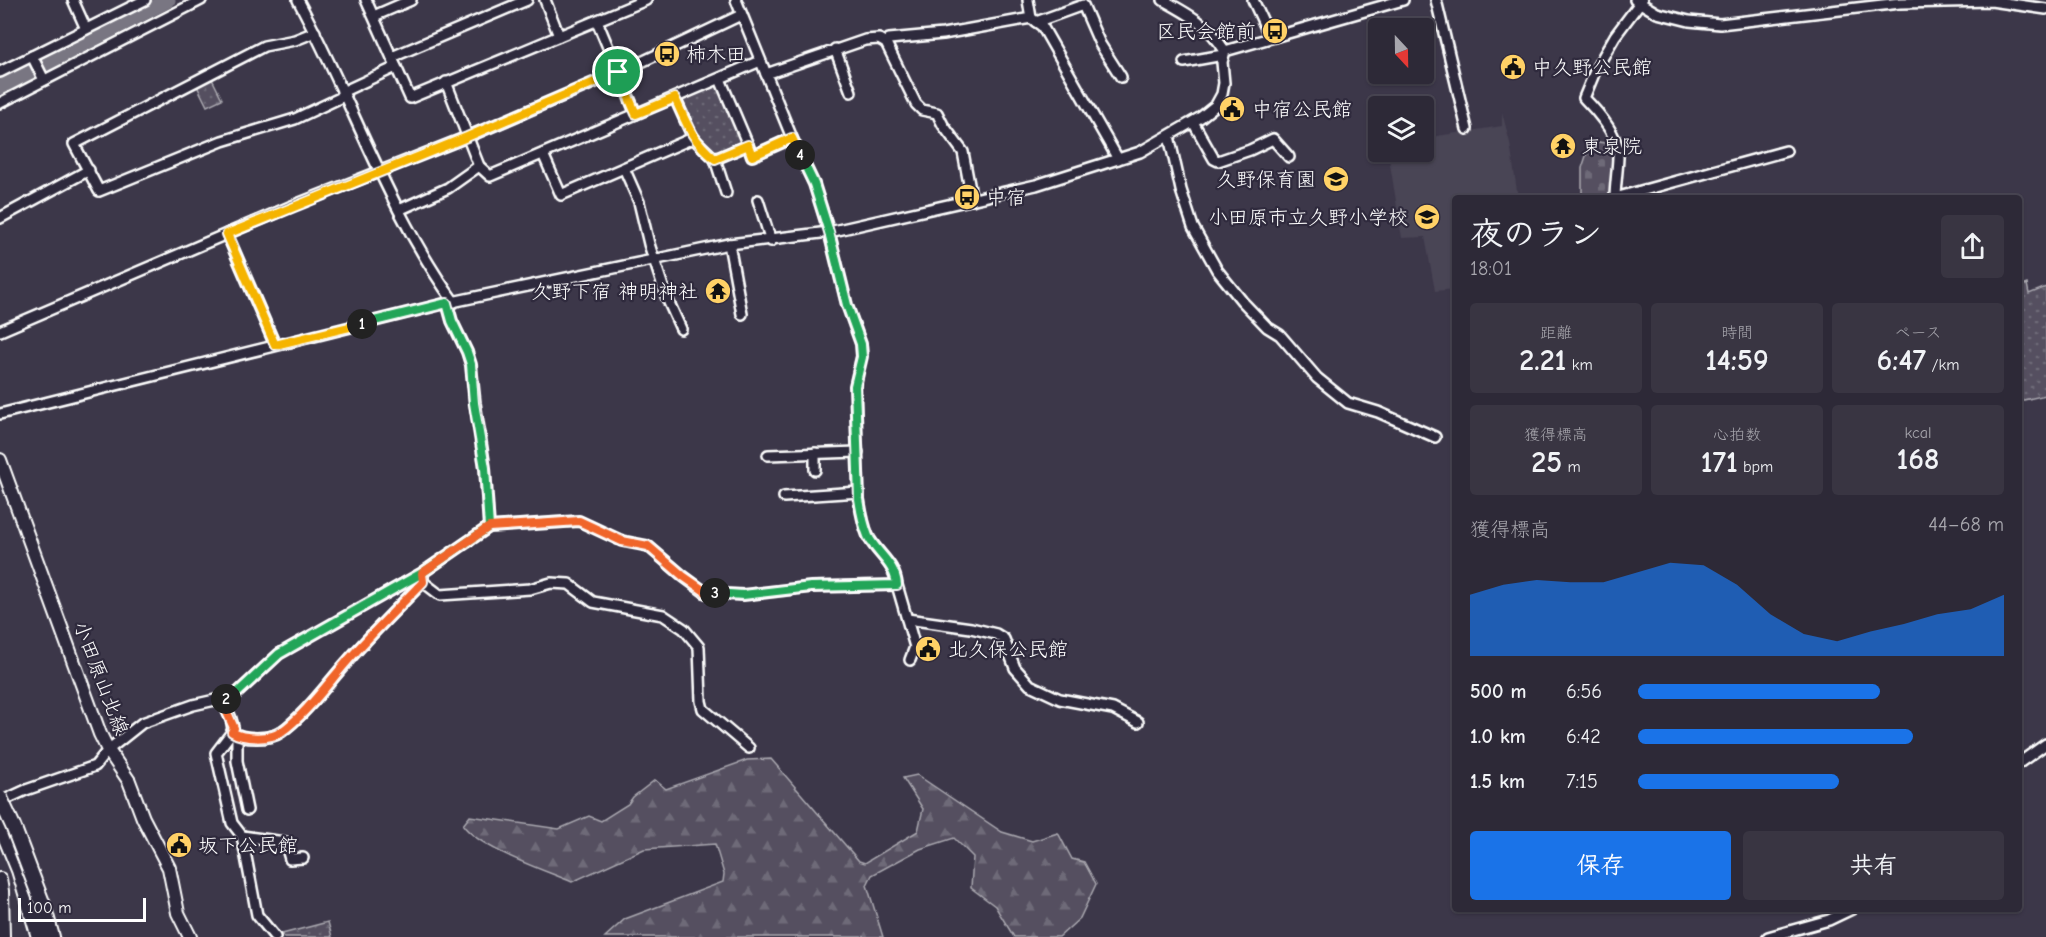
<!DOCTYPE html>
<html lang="ja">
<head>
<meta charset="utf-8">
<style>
  :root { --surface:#2d2937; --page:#393542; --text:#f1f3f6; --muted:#a7a6ad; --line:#484552; --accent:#1a73e8 }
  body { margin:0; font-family:"Comic Neue","Klee One",sans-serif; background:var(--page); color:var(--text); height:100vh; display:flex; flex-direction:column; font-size:22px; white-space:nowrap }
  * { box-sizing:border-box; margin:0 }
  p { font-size:20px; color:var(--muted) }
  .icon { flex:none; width:33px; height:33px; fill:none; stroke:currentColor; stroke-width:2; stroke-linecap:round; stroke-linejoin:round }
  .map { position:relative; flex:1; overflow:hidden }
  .panel { position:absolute; left:1452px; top:195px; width:570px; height:717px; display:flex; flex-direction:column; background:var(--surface); border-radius:6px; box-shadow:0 2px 4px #0004,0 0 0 2px var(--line) }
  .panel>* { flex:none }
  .needle { width:39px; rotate:158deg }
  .tools { position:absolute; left:1368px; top:18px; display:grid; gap:12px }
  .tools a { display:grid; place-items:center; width:66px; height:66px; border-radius:6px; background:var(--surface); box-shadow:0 2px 4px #0004,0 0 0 2px var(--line); font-size:30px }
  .scale { position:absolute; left:18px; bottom:15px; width:128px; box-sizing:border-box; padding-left:6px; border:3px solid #fff; border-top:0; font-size:16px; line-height:21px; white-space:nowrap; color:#fff; -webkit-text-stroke:4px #2f2a3d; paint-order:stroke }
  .pin { position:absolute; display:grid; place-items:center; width:51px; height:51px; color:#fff; margin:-26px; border:3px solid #fff; border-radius:50%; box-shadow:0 2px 6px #0007 }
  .km { position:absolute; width:30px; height:30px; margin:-15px; border-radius:50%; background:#222; color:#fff; font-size:16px; line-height:30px; text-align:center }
  .round { display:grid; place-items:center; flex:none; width:63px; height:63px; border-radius:6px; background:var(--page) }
  .head { display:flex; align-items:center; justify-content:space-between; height:102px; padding:0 18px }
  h1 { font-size:33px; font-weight:700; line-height:45px }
  .metrics { display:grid; grid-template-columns:repeat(3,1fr); gap:9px; height:102px; padding:6px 18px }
  .metrics div { display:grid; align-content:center; border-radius:6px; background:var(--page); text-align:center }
  .metrics b { font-size:30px; font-weight:700 }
  .metrics small { font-size:16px; font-weight:400 }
  .metrics p { font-size:16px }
  .chart { height:168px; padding:12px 18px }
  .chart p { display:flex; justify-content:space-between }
  .chart svg { width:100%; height:108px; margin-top:6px; fill:var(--accent); opacity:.7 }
  .action { display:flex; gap:12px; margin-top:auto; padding:12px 18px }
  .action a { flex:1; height:69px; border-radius:6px; background:var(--accent); color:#fff; font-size:24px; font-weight:700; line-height:69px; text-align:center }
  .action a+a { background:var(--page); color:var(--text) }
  ul { padding:0 18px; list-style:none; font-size:20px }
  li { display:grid; grid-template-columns:96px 72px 1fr; align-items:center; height:45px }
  li i { height:15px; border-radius:8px; background:var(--accent) }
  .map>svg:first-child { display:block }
  .built { fill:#494455 }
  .forest { fill:url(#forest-firs); stroke:#aaa8b0; stroke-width:1.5 }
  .cemetery { fill:url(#cemetery-stones); stroke:#aaa8b0; stroke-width:1.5 }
  .park { fill:url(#park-dots); stroke:#aaa8b0; stroke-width:1.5 }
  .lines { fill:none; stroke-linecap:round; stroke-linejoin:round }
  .river { stroke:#797682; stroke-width:15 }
  .minor-casing { stroke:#fff; stroke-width:14 }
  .major-casing { stroke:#fff; stroke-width:16 }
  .highway-casing { stroke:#fff; stroke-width:18 }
  .minor { stroke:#2f2a3d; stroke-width:9 }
  .major { stroke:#2f2a3d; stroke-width:12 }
  .highway { stroke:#2f2a3d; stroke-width:14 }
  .highway-bridge-casing { stroke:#fff; stroke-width:18; stroke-linecap:butt }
  .highway-bridge { stroke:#2f2a3d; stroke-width:14 }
  .split-1-casing { stroke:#fff; stroke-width:12 }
  .split-2-casing { stroke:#fff; stroke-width:12 }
  .split-3-casing { stroke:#fff; stroke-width:12 }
  .split-4-casing { stroke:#fff; stroke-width:12 }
  .split-5-casing { stroke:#fff; stroke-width:12 }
  .split-1 { stroke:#f5b400; stroke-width:8 }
  .split-2 { stroke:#22a559; stroke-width:8 }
  .split-3 { stroke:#f0652b; stroke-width:8 }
  .split-4 { stroke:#22a559; stroke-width:8 }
  .split-5 { stroke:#f5b400; stroke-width:8 }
  .labels { text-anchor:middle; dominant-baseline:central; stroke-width:4.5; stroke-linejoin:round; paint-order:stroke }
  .poi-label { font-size:20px; fill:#fff; stroke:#2f2a3d; text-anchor:start }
  .street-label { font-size:20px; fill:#fff; stroke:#2f2a3d }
</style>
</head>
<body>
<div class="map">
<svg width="2046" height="937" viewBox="0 0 2046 937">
  <defs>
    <pattern id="forest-firs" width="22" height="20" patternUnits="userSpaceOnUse" patternTransform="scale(1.5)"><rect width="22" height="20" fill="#555060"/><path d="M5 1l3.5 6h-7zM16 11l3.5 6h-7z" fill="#6e6a78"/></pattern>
    <pattern id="cemetery-stones" width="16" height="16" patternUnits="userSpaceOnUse" patternTransform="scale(1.5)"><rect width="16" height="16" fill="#555060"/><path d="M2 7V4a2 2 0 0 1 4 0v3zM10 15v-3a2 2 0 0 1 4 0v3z" fill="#6e6a78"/></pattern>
    <pattern id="park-dots" width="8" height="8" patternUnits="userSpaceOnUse" patternTransform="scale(1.5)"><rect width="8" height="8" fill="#555060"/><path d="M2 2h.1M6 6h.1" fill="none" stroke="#6e6a78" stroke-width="1.8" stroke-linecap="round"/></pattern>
  </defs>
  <rect width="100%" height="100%" fill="#3c3749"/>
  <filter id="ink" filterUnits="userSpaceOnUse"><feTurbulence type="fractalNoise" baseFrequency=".0167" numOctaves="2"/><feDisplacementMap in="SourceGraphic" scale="12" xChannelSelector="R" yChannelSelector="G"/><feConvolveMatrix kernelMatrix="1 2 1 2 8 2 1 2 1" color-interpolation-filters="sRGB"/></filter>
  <g filter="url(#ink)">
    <!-- built -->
    <polygon class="built" points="1502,112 1510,143 1518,198 1455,198 1455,289 1435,291 1425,237 1402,238 1388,152 1424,152 1424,138 1502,126"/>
    <!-- forest -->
    <path class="forest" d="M771,759L859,861L865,863L918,831L923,809L903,778L917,775L1002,832L1032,841L1058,833L1072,859L1084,862L1096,884L1080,918L1059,937H1014L995,906L971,888L973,857L954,838L920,849L872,875L867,885L883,937H605L625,919L723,882L724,874L715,844L644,849L572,882C544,870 480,849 463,825L470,816L559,829L589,816L601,821L628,804L633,797L655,780L666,789L747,760Z"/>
    <!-- cemetery -->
    <polygon class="cemetery" points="1591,141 1612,144 1615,152 1610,198 1576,198 1582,194 1582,168"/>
    <!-- park -->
    <g class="park">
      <polygon points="211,77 222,99 207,106 196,84"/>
      <polygon points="718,83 743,144 709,156 681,100"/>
      <polygon points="2027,284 2029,294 2046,287 2046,395 2019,401 2019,287"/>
      <polygon points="328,922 332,937 284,937 282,934"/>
    </g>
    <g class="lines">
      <!-- river -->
      <polyline class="river" points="0,87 168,0"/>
      <!-- minor casing -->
      <g class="minor-casing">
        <g id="minor">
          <polyline points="73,0 86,29"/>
          <path d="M298,0C352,100 387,209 454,302"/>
          <polyline points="366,0 410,98 646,0"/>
          <polyline points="545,0 559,36"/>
          <polyline points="1028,0 1031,18"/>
          <path d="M1163,0C1190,15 1208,24 1225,51"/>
          <polyline points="1253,0 1270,37"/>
          <polyline points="1436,0 1467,129"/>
          <polyline points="1635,0 1657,13 1689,21 1720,24 1900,3 1991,1 2046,9"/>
          <path d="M1642,0L1615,36L1596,69L1584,98C1596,110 1615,132 1618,150C1619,160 1615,185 1615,198L1786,151"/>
          <polyline points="374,16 411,0"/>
          <polyline points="1036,22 1083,5 1100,44 1121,77"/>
          <polyline points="315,32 295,40 264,46 74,144 99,191 222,141 295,119 344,96"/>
          <polyline points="886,43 889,39 943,34 1031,18 1042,26 1118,159"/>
          <polyline points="835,49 851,92"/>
          <polyline points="32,56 44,80"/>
          <polyline points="392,57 527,0"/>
          <polyline points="1184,62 1223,55"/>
          <polyline points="0,72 145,0"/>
          <polyline points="766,74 865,40 879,39 886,43 916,104 922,110 937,113 943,125 963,152 972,200"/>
          <polyline points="720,79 748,145"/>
          <polyline points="446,82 479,166 490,176 636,114 597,21"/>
          <polyline points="342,92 396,67"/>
          <polyline points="675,98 693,138 715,159 748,145 752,156 792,138"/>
          <polyline points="0,103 201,0"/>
          <polyline points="636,114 760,61"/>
          <polyline points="1193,122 1214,159 1218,161 1250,150 1273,139 1289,157"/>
          <polyline points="1169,136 1181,190 1193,227 1217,270 1242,301 1267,327 1280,335 1317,378 1348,403 1378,412 1435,437"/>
          <polyline points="543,154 561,195 693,138"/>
          <polyline points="715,159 726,193"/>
          <polyline points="624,168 639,202 649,244 666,296 681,329"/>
          <polyline points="758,200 771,241"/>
          <polyline points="399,210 448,188 479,166"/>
          <polyline points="0,218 89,170"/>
          <polyline points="227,234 275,345"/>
          <polyline points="729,244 742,314"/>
          <polyline points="447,303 452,321 467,352 471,365 475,403 485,468 489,527"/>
          <polyline points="0,331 292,206 467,137 633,66 741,15"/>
          <polyline points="0,414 447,303 729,244 829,232 1036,185 1140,152 1201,117 1216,105 1222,94 1224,83 1222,62 1225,51 1403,0"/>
          <polyline points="815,453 815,470"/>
          <polyline points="768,455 858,452"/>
          <polyline points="784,497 859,492"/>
          <polyline points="423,582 440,595 530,589 551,583 569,584 593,602 663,615 684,629 699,647 701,701 703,709 749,748"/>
          <polyline points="897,585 915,647 910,660"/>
          <polyline points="907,619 971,628 996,634 1004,639 1015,668 1030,685 1060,699 1113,709 1138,722"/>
          <path d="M222,701C227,710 235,722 232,732C243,740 270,740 281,732C304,716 328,683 347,662C371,634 398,608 423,582V576"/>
          <polyline points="232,732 216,753 232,823 242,836 257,915 275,937"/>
          <polyline points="237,735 237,761 247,810"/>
          <polyline points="2019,763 2046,744"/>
          <path d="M0,802L26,790L95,766L108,750L142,723L193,705L215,700L222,701L234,696L279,654L422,573L489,527L579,521L622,541L648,546L683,576L706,593L743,595L811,587L897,585C895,563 877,554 868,536C863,524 861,512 859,499L855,386L862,356L861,344L847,305L829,232L814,184L792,138L736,0"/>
          <polyline points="242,836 285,842 290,859 303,858"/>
          <polyline points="1768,937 1829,920 1852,909"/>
        </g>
      </g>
      <!-- major casing -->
      <g class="major-casing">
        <g id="major">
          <polyline points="0,460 100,734 108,750 129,781 143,818 169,868 178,913 190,937"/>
          <polyline points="0,879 2,891 3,937"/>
        </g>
      </g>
      <!-- highway casing -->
      <g class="highway-casing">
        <g id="highway">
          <polyline points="0,824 19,870 39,937"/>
          <polyline points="43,905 52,937"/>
        </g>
      </g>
      <!-- minor -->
      <use href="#minor" class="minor"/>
      <!-- major -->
      <use href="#major" class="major"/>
      <!-- highway -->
      <use href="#highway" class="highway"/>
      <!-- highway-bridge casing -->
      <g class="highway-bridge-casing">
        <polyline id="highway-bridge" points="0,798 13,826 43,905"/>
      </g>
      <!-- highway-bridge -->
      <use href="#highway-bridge" class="highway-bridge"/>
    </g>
  </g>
  <g class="lines" filter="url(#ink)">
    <!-- split-1 casing -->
    <g class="split-1-casing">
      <polyline id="split-1" points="362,324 275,345 227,234 467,137 618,72"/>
    </g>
    <!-- split-2 casing -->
    <g class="split-2-casing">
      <polyline id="split-2" points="226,699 234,696 279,654 422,573 489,527 485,468 474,403 471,364 467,352 452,321 447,303 362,324"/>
    </g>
    <!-- split-3 casing -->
    <g class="split-3-casing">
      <path id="split-3" d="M226,699L222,701L234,728L232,732C243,739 270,740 281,732C303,717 326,686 344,665C369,636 397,609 423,582L422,573L489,527L579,521L622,541L648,546L683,576L706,592L715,593"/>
    </g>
    <!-- split-4 casing -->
    <g class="split-4-casing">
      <path id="split-4" d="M715,593L743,595L811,587L897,585C895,563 877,554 868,536C863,524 861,512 859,499L855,386L862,357L861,344L847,305L829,232L814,184L800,155"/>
    </g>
    <!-- split-5 casing -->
    <g class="split-5-casing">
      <path id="split-5" d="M618,72L636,114L675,98C687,125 692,140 715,159L748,145L752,156L792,138L800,155"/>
    </g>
    <!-- split-1 -->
    <use href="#split-1" class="split-1"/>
    <!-- split-2 -->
    <use href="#split-2" class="split-2"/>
    <!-- split-3 -->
    <use href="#split-3" class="split-3"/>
    <!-- split-4 -->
    <use href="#split-4" class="split-4"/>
    <!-- split-5 -->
    <use href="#split-5" class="split-5"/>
  </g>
  <!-- icons -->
  <defs>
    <g id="bus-disc" transform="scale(1.35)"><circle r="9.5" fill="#ffd166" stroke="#2f2a3d"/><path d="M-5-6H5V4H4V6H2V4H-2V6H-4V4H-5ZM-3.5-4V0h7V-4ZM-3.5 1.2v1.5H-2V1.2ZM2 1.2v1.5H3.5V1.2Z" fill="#111"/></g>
    <g id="civic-disc" transform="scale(1.35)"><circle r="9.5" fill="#ffd166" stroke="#2f2a3d"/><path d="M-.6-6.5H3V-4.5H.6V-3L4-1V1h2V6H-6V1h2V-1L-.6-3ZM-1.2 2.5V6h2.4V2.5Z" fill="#111"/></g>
    <g id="temple-disc" transform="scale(1.35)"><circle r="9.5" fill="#ffd166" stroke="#2f2a3d"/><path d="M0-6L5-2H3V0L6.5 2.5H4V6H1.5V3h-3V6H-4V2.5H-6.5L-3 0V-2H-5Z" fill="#111"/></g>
    <g id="school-disc" transform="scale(1.35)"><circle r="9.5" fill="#ffd166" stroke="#2f2a3d"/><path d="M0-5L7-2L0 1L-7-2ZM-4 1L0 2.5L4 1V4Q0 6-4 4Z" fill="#111"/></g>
  </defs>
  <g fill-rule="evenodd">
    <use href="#bus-disc" x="1275" y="31"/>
    <use href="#bus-disc" x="667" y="54"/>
    <use href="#civic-disc" x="1513" y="67"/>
    <use href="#civic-disc" x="1232" y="109"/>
    <use href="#temple-disc" x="1563" y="146"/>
    <use href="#school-disc" x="1336" y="179"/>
    <use href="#bus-disc" x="967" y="197"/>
    <use href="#school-disc" x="1427" y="217"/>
    <use href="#temple-disc" x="718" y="291"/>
    <use href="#civic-disc" x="928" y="649"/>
    <use href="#civic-disc" x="179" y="845"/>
  </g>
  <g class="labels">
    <!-- poi labels -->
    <g class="poi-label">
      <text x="1256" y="31" text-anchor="end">区民会館前</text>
      <text x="686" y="54">柿木田</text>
      <text x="1532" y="67">中久野公民館</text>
      <text x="1252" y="109">中宿公民館</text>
      <text x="1582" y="146">東泉院</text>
      <text x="1316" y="179" text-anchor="end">久野保育園</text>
      <text x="986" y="197">中宿</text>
      <text x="1408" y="217" text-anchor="end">小田原市立久野小学校</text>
      <text x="698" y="291" text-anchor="end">久野下宿 神明神社</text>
      <text x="948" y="649">北久保公民館</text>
      <text x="198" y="845">坂下公民館</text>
    </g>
    <!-- street labels -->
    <g class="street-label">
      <text transform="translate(101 678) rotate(69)">小田原山北線</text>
    </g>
  </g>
</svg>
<div class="tools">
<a><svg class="needle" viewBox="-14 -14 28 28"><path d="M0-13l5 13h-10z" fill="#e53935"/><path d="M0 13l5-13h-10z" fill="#a7a6ad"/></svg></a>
<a><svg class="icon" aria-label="layers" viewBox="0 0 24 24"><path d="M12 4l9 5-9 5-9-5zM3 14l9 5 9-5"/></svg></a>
</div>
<div class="scale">100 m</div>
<div class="pin" style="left:618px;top:72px;background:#1e9e55"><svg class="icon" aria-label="arrive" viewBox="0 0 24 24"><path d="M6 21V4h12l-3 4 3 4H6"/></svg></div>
<b class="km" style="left:362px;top:324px">1</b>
<b class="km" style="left:226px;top:699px">2</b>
<b class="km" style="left:715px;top:593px">3</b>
<b class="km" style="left:800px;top:155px">4</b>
<section class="panel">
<div class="head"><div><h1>夜のラン</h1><p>18:01</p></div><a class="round"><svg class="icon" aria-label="share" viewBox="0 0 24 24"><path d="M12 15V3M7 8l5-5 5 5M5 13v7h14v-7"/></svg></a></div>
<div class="metrics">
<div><p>距離</p><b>2.21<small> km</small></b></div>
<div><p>時間</p><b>14:59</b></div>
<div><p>ペース</p><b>6:47<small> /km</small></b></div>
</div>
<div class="metrics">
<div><p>獲得標高</p><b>25<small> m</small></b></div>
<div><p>心拍数</p><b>171<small> bpm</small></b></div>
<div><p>kcal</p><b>168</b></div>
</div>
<div class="chart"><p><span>獲得標高</span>44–68 m</p>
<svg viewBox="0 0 160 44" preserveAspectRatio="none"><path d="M0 44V19L10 15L20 13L30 14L40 14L50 10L60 6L70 7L80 15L90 27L100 35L110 38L120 34L130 31L140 27L150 25L160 19V44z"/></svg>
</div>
<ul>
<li><b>500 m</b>6:56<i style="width:66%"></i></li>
<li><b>1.0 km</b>6:42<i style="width:75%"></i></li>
<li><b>1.5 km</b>7:15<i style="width:55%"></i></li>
</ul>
<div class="action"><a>保存</a><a>共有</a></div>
</section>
</div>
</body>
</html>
